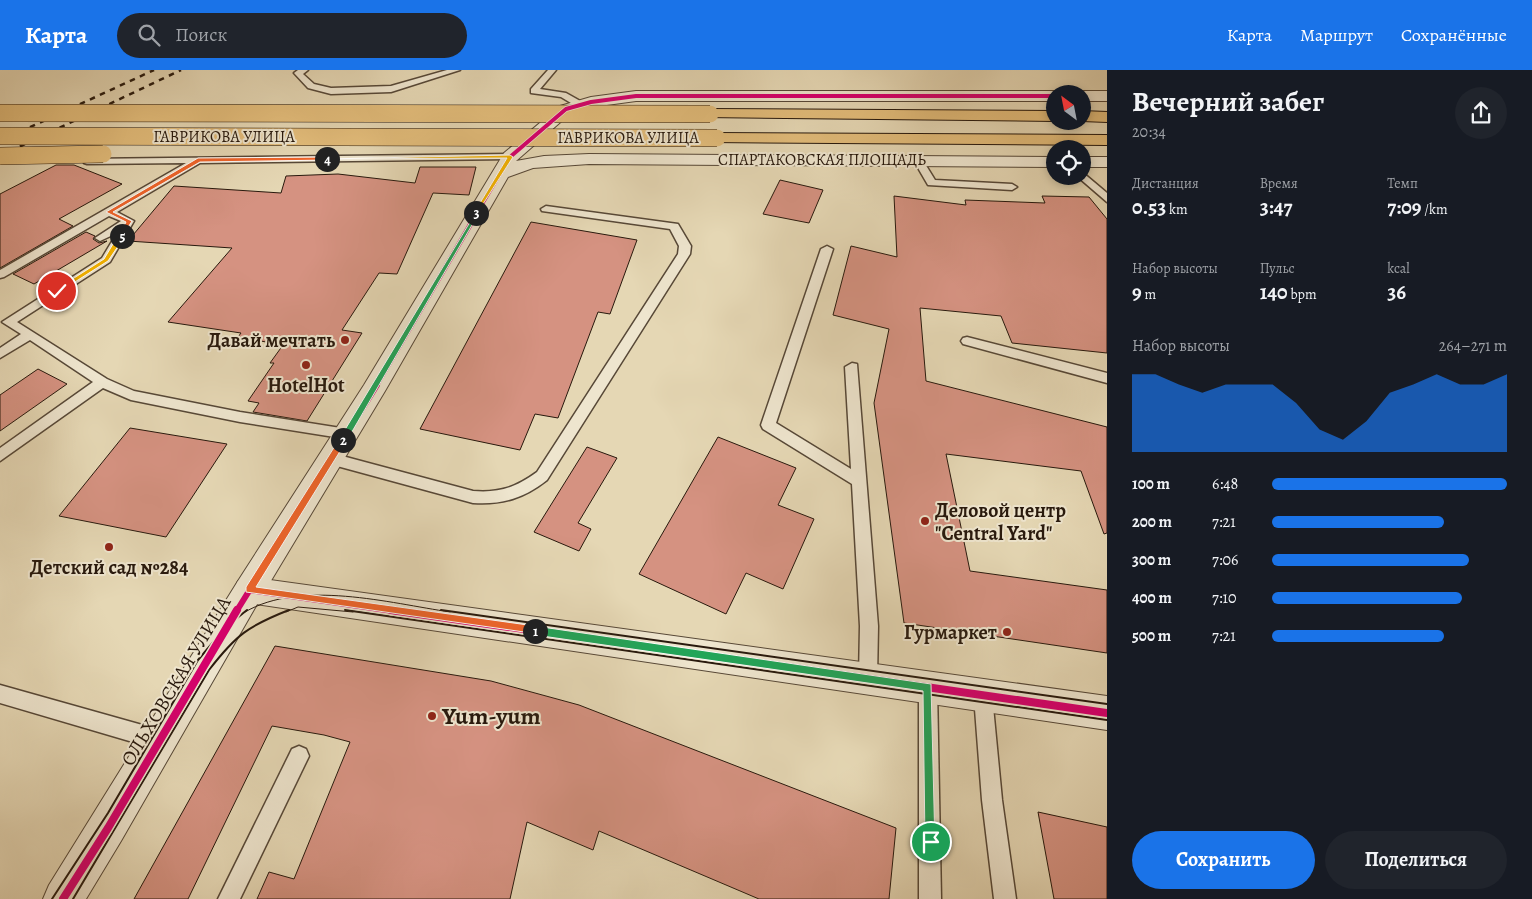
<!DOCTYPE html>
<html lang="ru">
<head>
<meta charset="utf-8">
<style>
  :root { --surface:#171b24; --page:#20242c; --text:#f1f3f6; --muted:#9ea1a6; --accent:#1a73e8 }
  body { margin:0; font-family:Alegreya,serif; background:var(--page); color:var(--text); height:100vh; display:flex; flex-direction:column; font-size:19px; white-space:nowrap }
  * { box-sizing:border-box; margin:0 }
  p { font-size:16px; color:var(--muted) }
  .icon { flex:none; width:28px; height:28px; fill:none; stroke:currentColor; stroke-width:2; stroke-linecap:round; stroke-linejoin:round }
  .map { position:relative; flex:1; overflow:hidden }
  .sheet { display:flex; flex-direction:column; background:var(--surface); width:425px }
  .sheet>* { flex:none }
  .needle { width:32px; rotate:328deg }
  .buttons { position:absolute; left:1046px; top:15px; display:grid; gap:10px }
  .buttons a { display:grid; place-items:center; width:45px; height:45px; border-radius:50%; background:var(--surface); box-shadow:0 2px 8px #0003; font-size:25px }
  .pin { position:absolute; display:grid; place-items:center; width:42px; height:42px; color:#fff; margin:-21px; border:2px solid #fff; border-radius:50%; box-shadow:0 1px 5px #0007 }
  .km { position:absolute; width:25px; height:25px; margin:-12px; border-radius:50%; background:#222; color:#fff; font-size:14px; line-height:25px; text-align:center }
  .round { display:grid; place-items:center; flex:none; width:52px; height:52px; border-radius:26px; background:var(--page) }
  .head { display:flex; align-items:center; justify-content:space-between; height:85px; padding:0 25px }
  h1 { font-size:28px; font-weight:600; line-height:38px }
  .stats { display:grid; grid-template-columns:repeat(3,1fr); gap:8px; height:85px; padding:5px 25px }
  .stats div { display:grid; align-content:center }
  .stats b { font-size:21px; font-weight:600 }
  .stats small { font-size:14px; font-weight:400 }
  .stats p { font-size:14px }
  .chart { height:140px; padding:10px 25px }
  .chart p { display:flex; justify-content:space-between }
  .chart svg { width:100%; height:90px; margin-top:5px; fill:var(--accent); opacity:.7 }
  .button { display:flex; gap:10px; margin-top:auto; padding:10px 25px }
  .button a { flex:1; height:58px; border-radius:30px; background:var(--accent); color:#fff; font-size:20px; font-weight:600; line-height:58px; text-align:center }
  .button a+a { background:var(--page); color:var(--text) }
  ul { padding:0 25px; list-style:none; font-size:16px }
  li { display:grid; grid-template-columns:80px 60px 1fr; align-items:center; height:38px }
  li i { height:12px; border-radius:6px; background:var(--accent) }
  header { display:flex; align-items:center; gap:30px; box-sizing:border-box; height:70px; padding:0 25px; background:var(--accent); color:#fff }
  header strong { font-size:24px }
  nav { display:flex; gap:28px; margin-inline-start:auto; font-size:18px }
  .search { width:350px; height:45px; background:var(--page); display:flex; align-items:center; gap:12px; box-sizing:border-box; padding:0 18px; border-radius:28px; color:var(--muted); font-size:19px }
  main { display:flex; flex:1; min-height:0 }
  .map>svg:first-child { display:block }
  .building { fill:#d59281; stroke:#28190d }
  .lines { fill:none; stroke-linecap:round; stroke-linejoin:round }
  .service-casing { stroke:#574837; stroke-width:3 }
  .minor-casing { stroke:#574837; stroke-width:2 }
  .tertiary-casing { stroke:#574837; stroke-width:2 }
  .primary-casing { stroke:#28190d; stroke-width:2 }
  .service { fill:#eee5ce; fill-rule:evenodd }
  .minor { fill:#eee5ce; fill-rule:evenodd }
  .tertiary { fill:#eee5ce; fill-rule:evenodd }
  .primary { fill:#e2bc7a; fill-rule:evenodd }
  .tram-far1 { stroke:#28190d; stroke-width:1 }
  .tram { stroke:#28190d; stroke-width:2 }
  .rail { stroke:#28190d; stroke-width:2.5; stroke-dasharray:5.5 5.5; stroke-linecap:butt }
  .primary-bridge-casing { stroke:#28190d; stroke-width:18; stroke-linecap:butt }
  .primary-bridge { stroke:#e2bc7a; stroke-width:17 }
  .cycleway-far3-casing { stroke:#eee5ce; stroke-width:5.5 }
  .cycleway-far2-casing { stroke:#eee5ce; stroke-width:8 }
  .cycleway-far1-casing { stroke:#eee5ce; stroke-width:9 }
  .cycleway-casing { stroke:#eee5ce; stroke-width:11 }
  .cycleway-far3 { stroke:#d6006c; stroke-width:4 }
  .cycleway-far2 { stroke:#d6006c; stroke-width:5 }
  .cycleway-far1 { stroke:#d6006c; stroke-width:6 }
  .cycleway { stroke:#d6006c; stroke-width:8 }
  .split-1 { fill:#22a559; stroke:#fff }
  .split-2 { fill:#f0652b; stroke:#fff }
  .split-3 { fill:#22a559; stroke:#fff }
  .split-4 { fill:#f5b400; stroke:#fff }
  .split-5 { fill:#f0652b; stroke:#fff }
  .split-6 { fill:#f5b400; stroke:#fff }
  .poi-dot { fill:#8f2418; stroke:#eee5ce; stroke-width:2 }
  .labels { text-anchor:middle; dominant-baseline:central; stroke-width:4; stroke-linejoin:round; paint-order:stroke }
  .far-street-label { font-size:16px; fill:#28190d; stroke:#eee5ce }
  .poi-label { font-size:20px; font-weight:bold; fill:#28190d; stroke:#eee5ce; text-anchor:end }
  .street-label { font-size:20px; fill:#28190d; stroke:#eee5ce }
  .near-poi-label { font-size:24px; font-weight:bold; fill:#28190d; stroke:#eee5ce; text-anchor:start }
</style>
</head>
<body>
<header>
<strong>Карта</strong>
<div class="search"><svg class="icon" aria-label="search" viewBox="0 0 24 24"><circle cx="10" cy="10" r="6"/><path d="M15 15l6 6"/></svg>Поиск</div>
<nav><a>Карта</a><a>Маршрут</a><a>Сохранённые</a></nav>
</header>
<main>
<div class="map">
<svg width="1107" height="829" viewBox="0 0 1107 829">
  <rect width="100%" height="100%" fill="#e5d7b4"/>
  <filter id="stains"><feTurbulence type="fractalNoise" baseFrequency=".004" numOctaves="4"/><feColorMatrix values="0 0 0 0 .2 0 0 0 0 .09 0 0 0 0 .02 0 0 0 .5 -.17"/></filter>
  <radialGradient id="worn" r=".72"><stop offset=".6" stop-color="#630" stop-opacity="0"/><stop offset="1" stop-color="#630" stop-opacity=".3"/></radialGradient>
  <!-- building -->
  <g class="building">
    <polygon points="56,95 74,95 122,114 59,149 73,156 0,198 0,124"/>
    <polygon points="420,97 476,97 469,125 433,123 397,204 379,203 342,260 362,263 307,351 253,342 259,333 248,331 274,293 270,293 283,275 238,267 241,263 168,252 232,178 128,171 174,116 281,123 286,106 338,104 415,113"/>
    <polygon points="780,110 823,120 809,153 763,144"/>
    <polygon points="894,126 966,135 965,130 1045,133 1042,126 1089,127 1107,149 1107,283 1012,273 1001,246 920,238 926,311 1107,357 1107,463 1104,464 1081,401 946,384 970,501 1107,520 1107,583 904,553 874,333 889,259 833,245 851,176 897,187"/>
    <polygon points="531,152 637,170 610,244 598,242 558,348 535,344 520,380 420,359"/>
    <polygon points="86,162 95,166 93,169 99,173 107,171 34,214 13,204"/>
    <polygon points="38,299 67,314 0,361 0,325"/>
    <polygon points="130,358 227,374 166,467 59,446"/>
    <polygon points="718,367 796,398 778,435 814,449 783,519 746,503 726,544 639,504"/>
    <polygon points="587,377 617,388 578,453 591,459 579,481 534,462"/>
    <polygon points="275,576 491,611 579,635 896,758 889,829 759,829 599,761 593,780 527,752 510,829 257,829 269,802 294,809 350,672 324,665 272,656 188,829 134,829"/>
    <polygon points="1038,742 1107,757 1107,829 1054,829"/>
  </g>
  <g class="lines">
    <!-- service casing -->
    <g class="service-casing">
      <g id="service">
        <polygon points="298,0 308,0 303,4 314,14 331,18 391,16 447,0 460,0 391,22 331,24 308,18 294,3"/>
        <polygon points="548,0 556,0 540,19 566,23 582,32 582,36 576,36 561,27 531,23 531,19"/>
        <polygon points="510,84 515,87 513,89 200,93 117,142 134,151 110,192 17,252 107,309 134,321 240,342 347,359 352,360 354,364 352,368 347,369 240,352 131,330 103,318 0,391 0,378 93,312 30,270 0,288 0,278 21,264 2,252 102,188 117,163 100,171 95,168 121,151 109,146 4,207 0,208 0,200 186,93 87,94 84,93 84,89"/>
        <polygon points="916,89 922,89 935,110 1012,114 1017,117 1012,120 928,115 914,91"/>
        <polygon points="1082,102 1107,123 1107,132 1078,107 1082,106"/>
        <path d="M546,136L678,154L691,176L690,184L547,410C524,428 503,435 473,433L326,393L324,389L326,385L331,383L473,421C499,423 515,418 537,402L678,184L679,176L670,159L542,141L541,139Z"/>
        <polygon points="827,176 833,179 776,353 851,399 845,297 852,293 857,294 878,556 877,608 874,614 868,617 862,614 859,608 860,556 852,414 763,359 761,355 821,179"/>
        <polygon points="967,267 1107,303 1107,313 963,274 961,271 963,268"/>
        <polygon points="928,608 934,611 937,617 941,829 919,829 919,617 922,611"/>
        <polygon points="0,615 160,660 167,663 170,670 167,677 160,680 0,633"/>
        <polygon points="983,617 990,620 992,626 1002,730 1016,829 994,829 982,730 974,626 976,620"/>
        <polygon points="299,676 306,679 309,686 240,829 218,829 292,679"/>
      </g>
    </g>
    <!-- minor casing -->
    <g class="minor-casing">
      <polygon id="minor" points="249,507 1107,626 1107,660 249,533 238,529 234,520 238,511"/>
    </g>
    <!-- tertiary casing -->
    <g class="tertiary-casing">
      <g id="tertiary">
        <polygon points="636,21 1055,21 1061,24 1055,24 1055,31 636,31 592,37 572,42 516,91 544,86 589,84 1055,87 1055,97 589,94 533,98 508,107 385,321 260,529 121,771 86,829 43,829 49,815 238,511 364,315 504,83 560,36 591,27"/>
        <polygon points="1082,21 1107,21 1107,31 1082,31 1082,24 1076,24"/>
        <rect x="1082" y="87" width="25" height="10"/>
      </g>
    </g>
    <!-- primary casing -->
    <g class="primary-casing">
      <g id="primary">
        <polygon points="710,39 1055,41 1055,51 704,47 702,44"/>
        <polygon points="1082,41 1107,42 1107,52 1082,51"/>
        <polygon points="717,63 1107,65 1107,75 711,72 708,68 711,64"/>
      </g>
    </g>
    <!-- service -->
    <use href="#service" class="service"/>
    <!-- minor -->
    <use href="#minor" class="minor"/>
    <!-- tertiary -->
    <use href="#tertiary" class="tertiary"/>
    <!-- primary -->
    <use href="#primary" class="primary"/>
    <!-- tram-far1 -->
    <g class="tram-far1">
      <path d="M245,542C301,509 389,533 450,542"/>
      <polyline points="286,542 298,537 353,542"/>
    </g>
    <!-- tram -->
    <g class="tram">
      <polyline points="345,540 1107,650"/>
      <polyline points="441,540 1107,634"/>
      <polyline points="52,829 108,743 198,590 226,557 247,540"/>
      <path d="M73,829L209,600C236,565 248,556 289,540"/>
    </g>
    <!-- rail -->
    <g class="rail">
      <polyline points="0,71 154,0"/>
      <polyline points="0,86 181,0"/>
    </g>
    <!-- primary-bridge casing -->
    <g class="primary-bridge-casing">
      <g id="primary-bridge">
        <polyline points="0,43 710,44"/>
        <polyline points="0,66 717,68"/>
        <polyline points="0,86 103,84"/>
      </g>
    </g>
    <!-- primary-bridge -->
    <use href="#primary-bridge" class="primary-bridge"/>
    <!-- cycleway-far3 casing -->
    <g class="cycleway-far3-casing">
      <polyline id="cycleway-far3" points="479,139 510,87 566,39 591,32 636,26 1055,26"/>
    </g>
    <!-- cycleway-far2 casing -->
    <g class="cycleway-far2-casing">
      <polyline id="cycleway-far2" points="376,316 480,138"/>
    </g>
    <!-- cycleway-far1 casing -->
    <g class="cycleway-far1-casing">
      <g id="cycleway-far1">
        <polyline points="249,520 400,542"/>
        <polyline points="236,542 377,315"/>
      </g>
    </g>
    <!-- cycleway casing -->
    <g class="cycleway-casing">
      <g id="cycleway">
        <polyline points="391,540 1107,643"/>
        <polyline points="63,829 108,758 237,540"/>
      </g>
    </g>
    <!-- cycleway-far3 -->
    <use href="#cycleway-far3" class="cycleway-far3"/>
    <!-- cycleway-far2 -->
    <use href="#cycleway-far2" class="cycleway-far2"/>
    <!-- cycleway-far1 -->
    <use href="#cycleway-far1" class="cycleway-far1"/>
    <!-- cycleway -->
    <use href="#cycleway" class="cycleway"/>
  </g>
  <!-- split-1 -->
  <polygon class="split-1" points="535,556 931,614 935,776 927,776 925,772 923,621 535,565 530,561"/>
  <!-- split-2 -->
  <polygon class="split-2" points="340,368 347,370 256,517 535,556 538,558 538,564 246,522 246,517"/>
  <!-- split-3 -->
  <polygon class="split-3" points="476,142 479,143 346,372 340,372 340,368"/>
  <!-- split-4 -->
  <polygon class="split-4" points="510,85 513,87 476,145 474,143 507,88 325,89"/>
  <!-- split-5 -->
  <polygon class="split-5" points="327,87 329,90 200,92 113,142 132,151 122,167 119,166 126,152 106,142 198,88"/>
  <!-- split-6 -->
  <polygon class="split-6" points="119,164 125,166 108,191 59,222 55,222 55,220 104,189"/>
  <!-- markers -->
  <g class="poi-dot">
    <circle cx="345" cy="270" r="5"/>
    <circle cx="306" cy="295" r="5"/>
    <circle cx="925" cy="451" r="5"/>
    <circle cx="109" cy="477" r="5"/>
    <circle cx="1007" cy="562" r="5"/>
    <circle cx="432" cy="646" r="5"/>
  </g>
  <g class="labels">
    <!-- far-street labels -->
    <g class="far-street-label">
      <text x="224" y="67">ГАВРИКОВА УЛИЦА</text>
      <text x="628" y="68">ГАВРИКОВА УЛИЦА</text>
      <text x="822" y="90">СПАРТАКОВСКАЯ ПЛОЩАДЬ</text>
    </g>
    <!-- poi labels -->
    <g class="poi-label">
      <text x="335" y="270">Давай мечтать</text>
      <text x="306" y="315" text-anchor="middle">HotelHot</text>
      <text x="935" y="440" text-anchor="start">Деловой центр<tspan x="935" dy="23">"Central Yard"</tspan></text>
      <text x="109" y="497" text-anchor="middle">Детский сад №284</text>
      <text x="997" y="562">Гурмаркет</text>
    </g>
    <!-- street labels -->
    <g class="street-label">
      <text transform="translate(176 611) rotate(-59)">ОЛЬХОВСКАЯ УЛИЦА</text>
    </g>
    <!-- near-poi labels -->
    <g class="near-poi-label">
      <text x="442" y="646">Yum-yum</text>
    </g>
  </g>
  <rect width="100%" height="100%" filter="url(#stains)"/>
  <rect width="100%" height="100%" fill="url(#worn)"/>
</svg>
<div class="buttons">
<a><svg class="needle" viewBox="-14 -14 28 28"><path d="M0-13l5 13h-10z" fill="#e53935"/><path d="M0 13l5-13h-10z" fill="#9ea1a6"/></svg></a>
<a><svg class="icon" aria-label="locate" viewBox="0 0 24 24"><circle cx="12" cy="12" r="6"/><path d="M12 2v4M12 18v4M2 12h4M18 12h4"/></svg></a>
</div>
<div class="pin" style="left:931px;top:772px;background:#1e9e55"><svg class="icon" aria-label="arrive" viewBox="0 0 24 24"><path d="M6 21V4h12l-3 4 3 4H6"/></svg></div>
<div class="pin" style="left:57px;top:221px;background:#d93025"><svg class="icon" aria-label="check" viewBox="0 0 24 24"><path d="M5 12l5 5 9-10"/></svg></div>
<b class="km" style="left:535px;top:561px">1</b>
<b class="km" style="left:343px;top:370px">2</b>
<b class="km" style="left:476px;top:143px">3</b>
<b class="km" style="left:327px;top:89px">4</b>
<b class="km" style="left:122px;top:166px">5</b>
</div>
<section class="sheet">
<div class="head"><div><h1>Вечерний забег</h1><p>20:34</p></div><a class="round"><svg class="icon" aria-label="share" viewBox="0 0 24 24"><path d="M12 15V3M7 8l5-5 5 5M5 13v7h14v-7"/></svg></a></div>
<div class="stats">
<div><p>Дистанция</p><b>0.53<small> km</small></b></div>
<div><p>Время</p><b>3:47</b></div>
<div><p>Темп</p><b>7:09<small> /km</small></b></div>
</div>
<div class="stats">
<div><p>Набор высоты</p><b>9<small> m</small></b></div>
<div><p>Пульс</p><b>140<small> bpm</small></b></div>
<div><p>kcal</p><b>36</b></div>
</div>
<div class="chart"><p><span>Набор высоты</span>264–271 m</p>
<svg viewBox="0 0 160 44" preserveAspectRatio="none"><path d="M0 44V6L10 6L20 11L30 15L40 11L50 11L60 11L70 20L80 33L90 38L100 29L110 15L120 11L130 6L140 11L150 11L160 6V44z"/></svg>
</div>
<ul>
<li><b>100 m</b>6:48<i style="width:100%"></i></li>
<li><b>200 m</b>7:21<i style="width:73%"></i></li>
<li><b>300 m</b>7:06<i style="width:84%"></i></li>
<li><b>400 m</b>7:10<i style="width:81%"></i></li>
<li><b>500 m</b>7:21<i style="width:73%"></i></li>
</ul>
<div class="button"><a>Сохранить</a><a>Поделиться</a></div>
</section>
</main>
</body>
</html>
